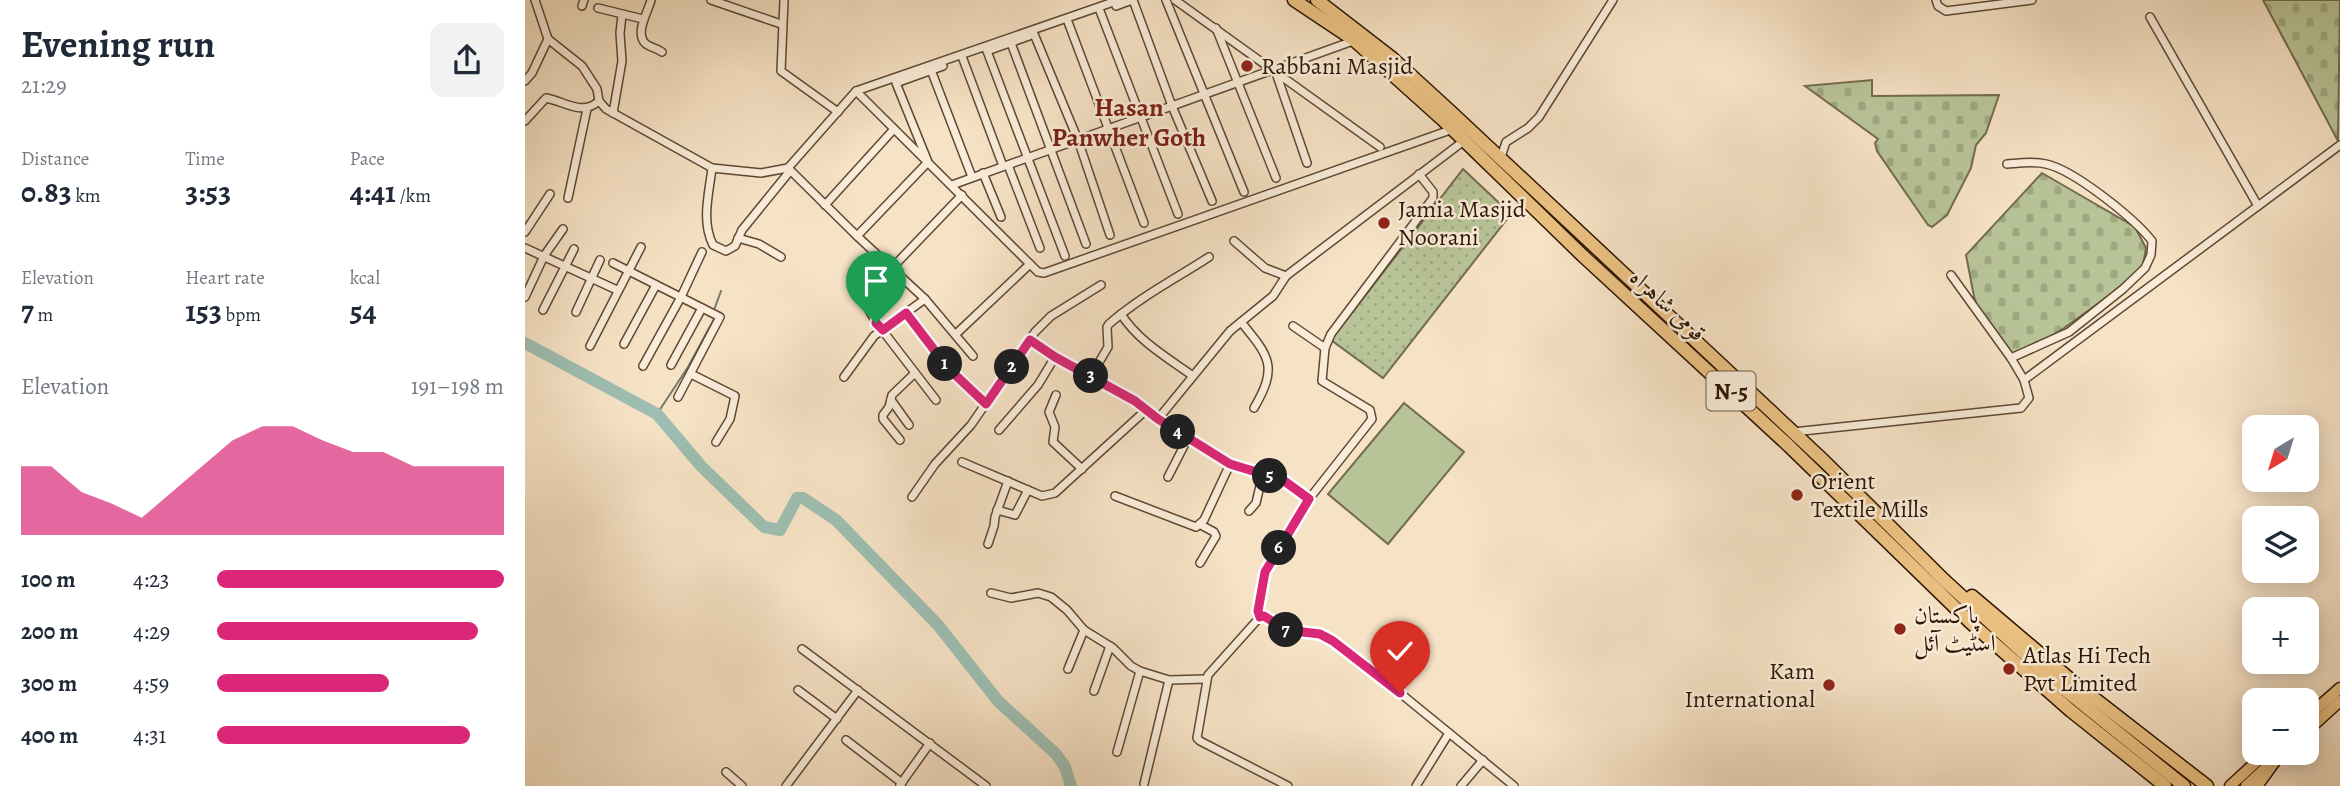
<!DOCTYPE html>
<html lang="en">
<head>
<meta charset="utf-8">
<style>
  :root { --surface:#fff; --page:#f2f2f3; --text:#1f2937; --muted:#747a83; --accent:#db2777 }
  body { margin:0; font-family:Alegreya,Amiri,serif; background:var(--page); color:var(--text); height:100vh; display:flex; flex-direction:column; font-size:26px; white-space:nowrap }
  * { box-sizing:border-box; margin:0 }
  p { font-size:23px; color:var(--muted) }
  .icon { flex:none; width:38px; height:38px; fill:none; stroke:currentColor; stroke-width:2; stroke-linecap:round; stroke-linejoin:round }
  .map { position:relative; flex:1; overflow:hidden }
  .drawer { display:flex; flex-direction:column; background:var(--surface); width:525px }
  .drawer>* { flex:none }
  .needle { width:46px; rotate:218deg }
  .controls { position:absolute; left:1717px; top:415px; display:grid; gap:14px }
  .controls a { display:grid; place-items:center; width:77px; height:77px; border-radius:14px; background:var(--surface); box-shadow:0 4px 18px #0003; font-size:35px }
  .pin { position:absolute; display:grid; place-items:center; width:60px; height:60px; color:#fff; margin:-72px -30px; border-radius:50% 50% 50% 0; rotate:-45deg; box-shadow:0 0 7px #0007 }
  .pin .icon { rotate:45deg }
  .km { position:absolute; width:35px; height:35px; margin:-18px; border-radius:50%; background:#222; color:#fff; font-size:19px; line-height:35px; text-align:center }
  .round { display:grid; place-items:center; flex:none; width:74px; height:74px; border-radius:14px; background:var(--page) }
  .head { display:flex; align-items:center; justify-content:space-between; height:119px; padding:0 21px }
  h1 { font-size:38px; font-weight:600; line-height:52px }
  .metrics { display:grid; grid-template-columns:repeat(3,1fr); gap:10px; height:119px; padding:7px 21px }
  .metrics div { display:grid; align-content:center }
  .metrics b { font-size:30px; font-weight:600 }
  .metrics small { font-size:19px; font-weight:400 }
  .metrics p { font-size:19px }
  .chart { height:196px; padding:14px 21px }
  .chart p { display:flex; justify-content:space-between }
  .chart svg { width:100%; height:126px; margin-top:7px; fill:var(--accent); opacity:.7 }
  ul { padding:0 21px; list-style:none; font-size:23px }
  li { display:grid; grid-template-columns:112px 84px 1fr; align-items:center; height:52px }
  li i { height:18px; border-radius:9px; background:var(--accent) }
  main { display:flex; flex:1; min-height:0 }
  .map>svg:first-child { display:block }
  .grass { fill:url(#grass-dots); stroke:#726c4e; stroke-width:2 }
  .cemetery { fill:url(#cemetery-stones); stroke:#726c4e; stroke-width:2 }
  .park { fill:#b8c498; stroke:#726c4e; stroke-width:2 }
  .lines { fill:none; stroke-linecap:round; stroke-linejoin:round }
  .stream { stroke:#707a6b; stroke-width:2 }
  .river { stroke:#9dbeb1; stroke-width:12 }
  .street-casing { stroke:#5e4834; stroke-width:10 }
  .primary-casing { stroke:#2c1503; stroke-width:13 }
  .highway-casing { stroke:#2c1503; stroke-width:15 }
  .street { stroke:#f9ecd9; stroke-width:7 }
  .primary { stroke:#ebc182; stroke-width:10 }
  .highway { stroke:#ebc182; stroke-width:12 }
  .route-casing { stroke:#fff; stroke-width:14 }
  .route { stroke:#db2777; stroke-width:9 }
  .poi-dot { fill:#8f2418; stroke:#f9ecd9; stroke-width:2.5 }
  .labels { text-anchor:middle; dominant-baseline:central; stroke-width:5; stroke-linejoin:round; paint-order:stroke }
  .shield { fill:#f9ecd9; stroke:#6a5643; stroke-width:2 }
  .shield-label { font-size:23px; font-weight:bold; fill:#2c1503 }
  .poi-label { font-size:24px; fill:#2c1503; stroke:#f9ecd9; text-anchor:start }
  .street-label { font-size:24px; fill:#2c1503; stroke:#f9ecd9 }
  .neighbourhood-label { font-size:26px; font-weight:bold; fill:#7a1f14; stroke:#f9ecd9 }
</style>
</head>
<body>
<main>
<section class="drawer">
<div class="head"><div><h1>Evening run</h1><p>21:29</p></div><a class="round"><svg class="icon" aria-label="share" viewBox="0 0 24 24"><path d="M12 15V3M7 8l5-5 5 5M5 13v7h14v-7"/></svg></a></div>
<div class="metrics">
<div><p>Distance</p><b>0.83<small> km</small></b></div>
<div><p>Time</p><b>3:53</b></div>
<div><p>Pace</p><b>4:41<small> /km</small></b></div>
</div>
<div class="metrics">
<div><p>Elevation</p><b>7<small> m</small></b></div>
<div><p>Heart rate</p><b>153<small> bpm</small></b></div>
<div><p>kcal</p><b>54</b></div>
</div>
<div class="chart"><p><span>Elevation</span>191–198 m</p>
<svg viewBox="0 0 160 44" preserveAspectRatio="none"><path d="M0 44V20L10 20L20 29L30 33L40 38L50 29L60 20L70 11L80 6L90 6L100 11L110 15L120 15L130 20L140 20L150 20L160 20V44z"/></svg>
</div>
<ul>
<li><b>100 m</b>4:23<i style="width:100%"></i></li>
<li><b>200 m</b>4:29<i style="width:91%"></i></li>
<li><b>300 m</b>4:59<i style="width:60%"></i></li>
<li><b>400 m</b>4:31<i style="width:88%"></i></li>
</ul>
</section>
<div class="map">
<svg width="1815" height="786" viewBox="0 0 1815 786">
  <defs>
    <pattern id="grass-dots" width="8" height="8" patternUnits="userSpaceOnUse" patternTransform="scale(1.75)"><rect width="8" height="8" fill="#b8c498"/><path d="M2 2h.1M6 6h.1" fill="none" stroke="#9ea881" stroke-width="1.8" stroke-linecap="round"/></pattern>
    <pattern id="cemetery-stones" width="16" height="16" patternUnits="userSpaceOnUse" patternTransform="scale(1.75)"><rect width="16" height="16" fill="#b8c498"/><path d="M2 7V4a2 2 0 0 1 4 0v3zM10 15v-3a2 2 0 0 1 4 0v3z" fill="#9ea881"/></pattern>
  </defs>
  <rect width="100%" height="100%" fill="#f6e2c5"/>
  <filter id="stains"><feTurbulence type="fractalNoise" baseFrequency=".00286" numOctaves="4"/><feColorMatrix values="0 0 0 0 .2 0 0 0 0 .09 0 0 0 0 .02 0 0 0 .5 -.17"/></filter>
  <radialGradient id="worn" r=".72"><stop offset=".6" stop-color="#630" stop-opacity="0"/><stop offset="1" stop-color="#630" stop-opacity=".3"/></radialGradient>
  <!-- grass -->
  <polygon class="grass" points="938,169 986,214 858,378 806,340"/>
  <!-- cemetery -->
  <g class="cemetery">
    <polygon points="1738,0 1815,0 1813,141"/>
    <polygon points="1347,80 1347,96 1474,95 1461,133 1451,145 1446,168 1422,215 1407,227 1403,225 1352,151 1350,143 1353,139 1280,86"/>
    <polygon points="1517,173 1610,227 1621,248 1618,265 1596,287 1539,328 1489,360 1452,312 1441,255"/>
  </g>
  <!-- park -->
  <polygon class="park" points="879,403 939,452 863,544 803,494"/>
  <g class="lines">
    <!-- stream -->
    <g class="stream">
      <polyline points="189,310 196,291"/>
      <polyline points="132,414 163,367 189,319"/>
    </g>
    <!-- river -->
    <polyline class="river" points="0,343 132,414 176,466 239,527 255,530 272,498 278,498 311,520 413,625 473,701 531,754 540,767 546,786"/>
    <!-- street casing -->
    <g class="street-casing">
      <g id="street">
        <polyline points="10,0 23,39 57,66 72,89 74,101 81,109 187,168 236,173 263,168 331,91"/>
        <path d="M126,0C123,12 109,34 121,44C125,47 133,49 137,52"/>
        <polyline points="186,0 256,24"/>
        <polyline points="259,0 256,71 313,112"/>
        <polyline points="594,0 331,91 513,272 519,273 928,129"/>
        <polyline points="608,0 647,106 687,201"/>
        <polyline points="641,0 719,192"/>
        <polyline points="650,0 855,147"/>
        <polyline points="1411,0 1413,6 1421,11 1507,0"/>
        <polyline points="57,6 59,0"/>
        <polyline points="591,6 607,0"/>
        <polyline points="73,8 118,19"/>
        <polyline points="575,11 653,214"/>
        <polyline points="1625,17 1733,206"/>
        <polyline points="543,22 619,223"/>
        <polyline points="691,28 751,178"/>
        <polyline points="509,34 553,140 585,235"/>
        <polyline points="486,43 561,244"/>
        <polyline points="462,51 504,36"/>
        <polyline points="462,51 540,256"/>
        <polyline points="438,59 478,166"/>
        <polyline points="406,70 447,177"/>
        <polyline points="750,70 782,163"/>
        <polyline points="0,81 7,73 23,39"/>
        <polyline points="88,113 97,61 95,33 97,15"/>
        <path d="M0,121L21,98C41,102 57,116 74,101"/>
        <polyline points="975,160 981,142 1003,128 1014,117 1088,0"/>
        <path d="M1482,164C1495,163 1508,161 1521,164C1549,170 1609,218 1627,241L1626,255L1620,268L1598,289L1544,332L1486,358"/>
        <polyline points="483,165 515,248"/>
        <path d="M187,168C184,194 176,221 188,245L201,251L210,246L217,230L265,171"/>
        <polyline points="263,168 332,236 403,162 371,83 418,66"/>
        <polyline points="458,173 476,217"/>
        <polyline points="894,174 908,192 908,198 806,334 800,348 797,381 845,410 847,419 784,499 740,572 733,611 735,617 739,616 761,630 795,634 826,653 989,786"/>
        <polyline points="427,185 828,41"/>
        <polyline points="43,198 62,109"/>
        <polyline points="300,205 369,129"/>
        <polyline points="0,232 25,194"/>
        <polyline points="332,236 400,299 448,356"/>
        <polyline points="213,238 234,244 256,257"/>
        <polyline points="709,241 740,268 761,276"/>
        <polyline points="0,248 92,290"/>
        <polyline points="354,256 333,283 331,288 351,322 411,400"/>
        <polyline points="88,263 195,317 153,397"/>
        <polyline points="366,269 437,195"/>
        <polyline points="0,297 19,256 38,229"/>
        <polyline points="18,310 49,249"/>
        <polyline points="51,312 75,260"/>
        <polyline points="381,313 423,368 461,404"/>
        <path d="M596,314C613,341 643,358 668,376"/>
        <path d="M716,322C745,357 753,367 729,408"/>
        <polyline points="768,326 800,348"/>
        <polyline points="431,334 505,264"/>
        <polyline points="505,339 530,357 610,401 633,419 705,464 758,480 784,499"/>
        <polyline points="99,344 131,285"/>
        <polyline points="65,346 116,247"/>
        <polyline points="146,365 177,308"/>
        <polyline points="118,366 156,297 177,252"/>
        <polyline points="166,374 210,396 205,419 191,442"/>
        <path d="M566,376L583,347L582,327L584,324C615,297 650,279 684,257"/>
        <polyline points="319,377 349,336 400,299"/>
        <polyline points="1499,380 1815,145"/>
        <polyline points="531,395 524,412 530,427 528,442 557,469"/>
        <polyline points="366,400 384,425"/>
        <polyline points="633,419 705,331 748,296 761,276 940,140"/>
        <polyline points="474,430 513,385 530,357"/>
        <polyline points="1268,432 1496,408 1504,398 1499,380 1486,358 1426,275"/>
        <polyline points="375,440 358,419 358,415 364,407 367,395 390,373"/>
        <polyline points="437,462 517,496 530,493 621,410"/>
        <polyline points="643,477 663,438"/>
        <polyline points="590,496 671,527 679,520 705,464"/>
        <polyline points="387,497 410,464 446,425 510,332 526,316 576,285"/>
        <polyline points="472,510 490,515 503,490"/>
        <polyline points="724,511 731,503 738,473"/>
        <polyline points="463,544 469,526 470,517 483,481"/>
        <polyline points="675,563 691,536 689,532 676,525"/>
        <polyline points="466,593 486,598 513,593 526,597 542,610 559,630 588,648 606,666 615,671 644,680 681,679"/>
        <polyline points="735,617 683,675 672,738 675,741 763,786"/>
        <polyline points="277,649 461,786"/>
        <polyline points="543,669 559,630"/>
        <polyline points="273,690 312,719"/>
        <polyline points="569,691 585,646"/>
        <polyline points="321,740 377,783"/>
        <polyline points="592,752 615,671"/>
        <polyline points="201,772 217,786"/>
        <polyline points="619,784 644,680"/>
        <polyline points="375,785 405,743"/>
        <polyline points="261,786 333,690"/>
        <polyline points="891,786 924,733"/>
        <polyline points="936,786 958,760"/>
      </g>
    </g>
    <!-- primary casing -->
    <g class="primary-casing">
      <g id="primary">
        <polyline points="1782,717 1815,688"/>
        <polyline points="1782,731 1815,701"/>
        <polyline points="1705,786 1742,752"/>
        <polyline points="1721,786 1758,752"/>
      </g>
    </g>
    <!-- highway casing -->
    <g class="highway-casing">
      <g id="highway">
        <polyline points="769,0 829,40 918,120 1057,255 1264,446 1445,622 1546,711 1640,786"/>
        <polyline points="792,0 867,58 926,112 1299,461 1419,580 1528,680 1659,786"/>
        <polyline points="1447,596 1552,685 1682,786"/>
        <polyline points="1731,786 1749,761"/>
      </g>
    </g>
    <!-- street -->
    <use href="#street" class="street"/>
    <!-- primary -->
    <use href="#primary" class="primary"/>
    <!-- highway -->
    <use href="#highway" class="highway"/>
  </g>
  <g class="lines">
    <!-- route casing -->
    <g class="route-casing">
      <polyline id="route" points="351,323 358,330 381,313 423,368 461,404 505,340 530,357 610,401 633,419 705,464 758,480 784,499 740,572 733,611 735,617 739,616 761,630 795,634 808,641 875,693"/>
    </g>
    <!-- route -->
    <use href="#route" class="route"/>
  </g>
  <!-- markers -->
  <g class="poi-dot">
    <circle cx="722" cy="66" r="7"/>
    <circle cx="859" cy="223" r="7"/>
    <circle cx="1272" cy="495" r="7"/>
    <circle cx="1375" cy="629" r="7"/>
    <circle cx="1484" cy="669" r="7"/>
    <circle cx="1304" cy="685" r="7"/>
  </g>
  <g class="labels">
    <!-- shield labels -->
    <rect class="shield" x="1181.5" y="371.5" width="49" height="39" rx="5"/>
    <g class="shield-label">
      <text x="1206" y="391">N-5</text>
    </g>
    <!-- poi labels -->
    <g class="poi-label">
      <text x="736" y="66">Rabbani Masjid</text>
      <text x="873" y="209">Jamia Masjid<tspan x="873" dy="28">Noorani</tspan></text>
      <text x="1286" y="481">Orient<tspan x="1286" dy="28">Textile Mills</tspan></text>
      <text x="1389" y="615">پاکستان<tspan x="1389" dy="28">اسٹیٹ آئل</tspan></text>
      <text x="1498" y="655">Atlas Hi Tech<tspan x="1498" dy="28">Pvt Limited</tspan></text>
      <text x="1290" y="671" text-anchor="end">Kam<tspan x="1290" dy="28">International</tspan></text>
    </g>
    <!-- street labels -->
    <g class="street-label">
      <text transform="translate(1143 305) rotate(43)">قومی شاہراہ</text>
    </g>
    <!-- neighbourhood labels -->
    <g class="neighbourhood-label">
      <text x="604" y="107">Hasan<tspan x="604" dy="30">Panwher Goth</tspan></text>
    </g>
  </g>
  <rect width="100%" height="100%" filter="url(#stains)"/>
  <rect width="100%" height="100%" fill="url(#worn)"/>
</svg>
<div class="controls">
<a><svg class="needle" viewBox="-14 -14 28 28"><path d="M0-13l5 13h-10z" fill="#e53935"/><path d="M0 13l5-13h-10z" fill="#747a83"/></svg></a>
<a><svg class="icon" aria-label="layers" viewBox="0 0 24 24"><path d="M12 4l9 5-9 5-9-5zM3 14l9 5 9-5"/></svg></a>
<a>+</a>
<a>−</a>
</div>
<div class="pin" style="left:351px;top:323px;background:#1e9e55"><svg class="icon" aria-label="arrive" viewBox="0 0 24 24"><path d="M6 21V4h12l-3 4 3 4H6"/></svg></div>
<div class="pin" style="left:875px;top:693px;background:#d93025"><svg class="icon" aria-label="check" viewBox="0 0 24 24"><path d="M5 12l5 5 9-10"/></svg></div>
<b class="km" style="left:420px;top:364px">1</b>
<b class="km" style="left:487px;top:367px">2</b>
<b class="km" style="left:566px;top:376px">3</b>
<b class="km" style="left:653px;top:432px">4</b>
<b class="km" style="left:745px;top:476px">5</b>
<b class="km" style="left:754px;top:548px">6</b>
<b class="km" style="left:761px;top:630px">7</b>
</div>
</main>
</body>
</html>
